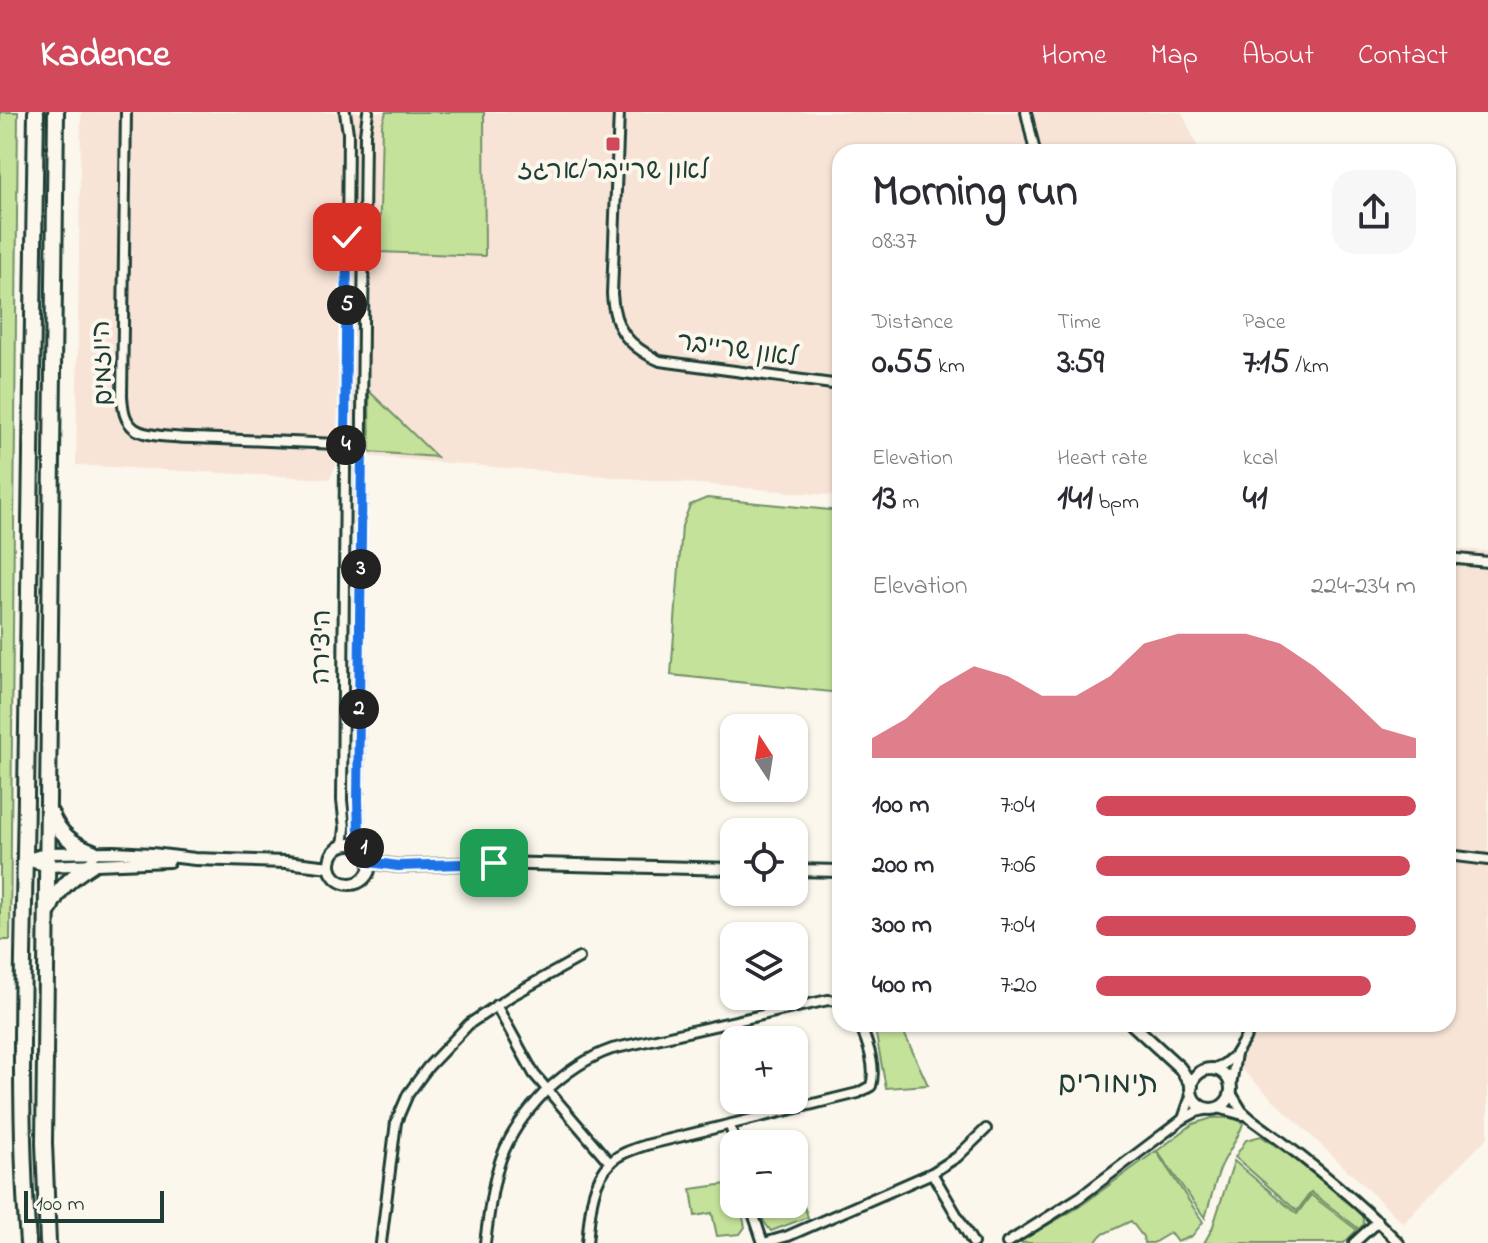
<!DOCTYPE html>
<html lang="en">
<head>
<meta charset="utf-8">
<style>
  :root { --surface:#fff; --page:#f7f7f7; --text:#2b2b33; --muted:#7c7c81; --accent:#d1495b }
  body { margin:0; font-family:"Indie Flower","Playpen Sans Hebrew",sans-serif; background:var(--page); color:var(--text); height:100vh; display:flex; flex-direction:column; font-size:30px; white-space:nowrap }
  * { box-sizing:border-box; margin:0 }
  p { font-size:26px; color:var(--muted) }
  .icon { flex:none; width:44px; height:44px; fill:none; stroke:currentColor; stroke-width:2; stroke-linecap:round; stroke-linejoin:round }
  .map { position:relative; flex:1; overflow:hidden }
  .side { position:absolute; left:832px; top:32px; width:624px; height:888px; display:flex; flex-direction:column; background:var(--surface); border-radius:24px; box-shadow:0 2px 6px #0004 }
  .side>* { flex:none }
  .needle { width:52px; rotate:348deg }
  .tools { position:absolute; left:720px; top:602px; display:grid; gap:16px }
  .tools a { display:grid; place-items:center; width:88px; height:88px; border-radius:16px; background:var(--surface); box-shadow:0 2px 6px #0004; font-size:40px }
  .scale { position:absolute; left:24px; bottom:20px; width:140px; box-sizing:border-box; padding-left:8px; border:4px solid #1f3d34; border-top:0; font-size:22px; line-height:28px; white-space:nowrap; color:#1f3d34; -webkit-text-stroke:6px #fbf7ec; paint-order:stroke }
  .pin { position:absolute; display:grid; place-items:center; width:68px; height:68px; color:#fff; margin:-34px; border-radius:16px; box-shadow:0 4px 12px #0006 }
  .km { position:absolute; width:40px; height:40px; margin:-20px; border-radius:50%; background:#222; color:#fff; font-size:22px; line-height:40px; text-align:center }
  .round { display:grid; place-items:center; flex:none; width:84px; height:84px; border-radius:24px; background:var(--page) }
  .headline { display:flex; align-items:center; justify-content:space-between; height:136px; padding:0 40px }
  h1 { font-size:44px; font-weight:800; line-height:60px }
  .stats { display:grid; grid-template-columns:repeat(3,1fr); gap:12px; height:136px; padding:8px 40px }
  .stats div { display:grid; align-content:center }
  .stats b { font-size:34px; font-weight:800 }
  .stats small { font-size:22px; font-weight:400 }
  .stats p { font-size:22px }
  .chart { height:224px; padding:16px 40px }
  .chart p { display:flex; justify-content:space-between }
  .chart svg { width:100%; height:144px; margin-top:8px; fill:var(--accent); opacity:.7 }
  ul { padding:0 40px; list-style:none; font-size:26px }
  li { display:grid; grid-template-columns:128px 96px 1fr; align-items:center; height:60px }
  li i { height:20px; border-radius:10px; background:var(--accent) }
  header { display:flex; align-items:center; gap:48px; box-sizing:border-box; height:112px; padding:0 40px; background:var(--accent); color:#fff }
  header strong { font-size:38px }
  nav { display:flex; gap:44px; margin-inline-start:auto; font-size:28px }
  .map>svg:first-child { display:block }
  .built { fill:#f8e4d7 }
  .green { fill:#c4e29a; stroke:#729067; stroke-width:2 }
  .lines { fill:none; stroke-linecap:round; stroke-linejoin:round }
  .minor-casing { stroke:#1f3d34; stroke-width:14 }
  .tertiary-casing { stroke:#1f3d34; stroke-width:16 }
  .trunk-casing { stroke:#1f3d34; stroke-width:20 }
  .minor { stroke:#fbf7ec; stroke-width:8 }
  .tertiary { stroke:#fbf7ec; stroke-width:10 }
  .trunk { stroke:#fbf7ec; stroke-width:14 }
  .route-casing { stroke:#fff; stroke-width:16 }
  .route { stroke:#1a73e8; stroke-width:10 }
  .poi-dot { fill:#d1495b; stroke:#fbf7ec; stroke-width:3 }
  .labels { text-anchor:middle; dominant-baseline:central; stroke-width:8; stroke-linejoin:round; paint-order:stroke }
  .poi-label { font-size:26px; fill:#1f3d34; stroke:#fbf7ec }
  .street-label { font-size:26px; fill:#1f3d34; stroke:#fbf7ec }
  .quarter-label { font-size:30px; fill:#1f3d34; stroke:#fbf7ec }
</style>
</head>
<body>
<header>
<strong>Kadence</strong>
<nav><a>Home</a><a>Map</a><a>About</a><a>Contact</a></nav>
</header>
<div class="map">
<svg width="1488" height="1131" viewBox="0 0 1488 1131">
  <rect width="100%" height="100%" fill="#fbf7ec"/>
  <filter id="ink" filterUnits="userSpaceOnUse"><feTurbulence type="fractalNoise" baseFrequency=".0125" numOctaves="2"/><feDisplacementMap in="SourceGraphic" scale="16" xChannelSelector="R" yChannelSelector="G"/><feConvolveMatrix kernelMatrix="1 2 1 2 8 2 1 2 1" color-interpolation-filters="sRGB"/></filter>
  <g filter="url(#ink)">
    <!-- built -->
    <g class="built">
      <polygon points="81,0 1182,0 1200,40 840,40 840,384 341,342 330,367 76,353"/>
      <polygon points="1448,436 1488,439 1488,1025 1403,1111 1238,954 1259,912 1448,912"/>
    </g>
    <!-- green -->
    <g class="green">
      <polygon points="0,0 18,0 10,828 0,828"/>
      <polygon points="386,0 484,0 485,144 379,140 382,13"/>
      <polygon points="369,279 437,345 370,340"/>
      <polygon points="707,386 840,399 840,581 671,563 682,414 690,393"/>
      <polygon points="874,912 900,912 928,973 886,976"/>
      <path d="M1212,1006C1222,1006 1234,1004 1243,1011C1241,1022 1225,1044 1220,1057C1214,1073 1210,1090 1205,1106L1157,1039L1193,1012Z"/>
      <polygon points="1261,1024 1292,1045 1357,1097 1362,1104 1364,1112 1359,1117 1311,1080 1297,1099 1235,1045 1246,1028"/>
      <polygon points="1156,1039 1203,1110 1192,1124 1177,1130 1170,1121 1153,1131 1144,1131 1143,1125 1131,1109 1101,1123 1095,1131 1017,1131 1079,1095"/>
      <polygon points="1234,1049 1297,1102 1311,1083 1357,1118 1344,1131 1204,1131 1212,1117"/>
      <polygon points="794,1067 808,1105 771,1119 764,1110 759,1092 794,1092"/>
      <polygon points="734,1071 734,1092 740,1092 745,1115 740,1122 717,1124 712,1101 695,1104 691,1077"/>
    </g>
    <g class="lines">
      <!-- minor casing -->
      <g class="minor-casing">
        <g id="minor">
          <path d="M126,0L122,284C123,297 124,309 135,317C149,327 202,326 220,327C267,329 315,331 362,333"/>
          <path d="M619,0L612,182C614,217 628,234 660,249L840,273"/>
          <polyline points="1026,0 1035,40"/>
          <polyline points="1448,446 1488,450"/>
          <polyline points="343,734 345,716 342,688 348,21 345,0"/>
          <polyline points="367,741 359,721 358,688 365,22 368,0"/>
          <polyline points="1448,743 1488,748"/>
          <polyline points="496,893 534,962 610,1051"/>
          <polyline points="1211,958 1224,952 1236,942"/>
          <polyline points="1231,974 1236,941 1254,912"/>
          <path d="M1231,981L1242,999L1251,1007C1304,1045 1354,1085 1399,1131"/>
          <polyline points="1218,996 1243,1003"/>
          <polyline points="1183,1007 1192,981"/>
          <polyline points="730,1013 735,1032"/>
          <polyline points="932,1061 973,1131"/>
          <polyline points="750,1092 763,1131"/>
          <polyline points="381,1131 396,1010 408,982 428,955 469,912 511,884 579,846"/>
          <path d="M485,1131C494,1064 496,1031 545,980C565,961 586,946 612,937L828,888L840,889"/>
          <path d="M587,1131C590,1104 590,1071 611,1050C620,1041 634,1037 646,1033L858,981L871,974C877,955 867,930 860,912"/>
          <polyline points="764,1131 788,1124 932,1061 957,1045 986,1017"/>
          <polyline points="1007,1131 1080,1085 1183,1007 1196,1000 1209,997"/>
          <polyline points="1354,1131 1378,1109"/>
        </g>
      </g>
      <!-- tertiary casing -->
      <g class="tertiary-casing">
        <g id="tertiary">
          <circle cx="350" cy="752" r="20"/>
          <polyline points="25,748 48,741 114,740 152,742 195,747 286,750 330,755"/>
          <polyline points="26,748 48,754 169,749"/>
          <polyline points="370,750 398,754 494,751 734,757"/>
          <polyline points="794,758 840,759"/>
          <polyline points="1132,912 1180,956 1192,974"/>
          <circle cx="1211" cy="977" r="20"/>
        </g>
      </g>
      <!-- trunk casing -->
      <g class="trunk-casing">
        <g id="trunk">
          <path d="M51,702C59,722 73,733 93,740"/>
          <path d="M49,798C57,777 73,764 92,752"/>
          <path d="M28,1131C17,982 24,833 26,684C29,456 33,228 36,0"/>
          <polyline points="48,1131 44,1031 56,0"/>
        </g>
      </g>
      <!-- minor -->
      <use href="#minor" class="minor"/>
      <!-- tertiary -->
      <use href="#tertiary" class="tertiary"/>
      <!-- trunk -->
      <use href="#trunk" class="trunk"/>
    </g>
  </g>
  <g class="lines" filter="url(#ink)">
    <!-- route casing -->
    <g class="route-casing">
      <polyline id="route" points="347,125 345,333 362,333 358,688 359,721 370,750 398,754 494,751"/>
    </g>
    <!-- route -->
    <use href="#route" class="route"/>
  </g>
  <!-- markers -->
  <rect class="poi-dot" x="605" y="24" width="16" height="16" rx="4"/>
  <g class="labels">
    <!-- poi labels -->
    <g class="poi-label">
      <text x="613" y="60">לאון שרייבר/ארגז</text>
    </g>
    <!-- street labels -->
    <g class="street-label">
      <text transform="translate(737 239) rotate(8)">לאון שרייבר</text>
      <text transform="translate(104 251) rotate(-92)">היוזמים</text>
      <text transform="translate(323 535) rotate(-89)">היצירה</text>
    </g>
    <!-- quarter labels -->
    <g class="quarter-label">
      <text x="1108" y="973">תימורים</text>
    </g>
  </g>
</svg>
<div class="tools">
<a><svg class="needle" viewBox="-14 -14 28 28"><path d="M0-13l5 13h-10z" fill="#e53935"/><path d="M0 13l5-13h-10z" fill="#7c7c81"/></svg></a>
<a><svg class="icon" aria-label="locate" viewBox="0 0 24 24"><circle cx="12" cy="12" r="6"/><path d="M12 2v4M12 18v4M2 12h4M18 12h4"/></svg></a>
<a><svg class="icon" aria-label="layers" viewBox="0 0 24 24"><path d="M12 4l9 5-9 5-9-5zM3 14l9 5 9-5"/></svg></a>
<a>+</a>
<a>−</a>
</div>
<div class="scale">100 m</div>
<div class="pin" style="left:494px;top:751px;background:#1e9e55"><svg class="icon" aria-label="arrive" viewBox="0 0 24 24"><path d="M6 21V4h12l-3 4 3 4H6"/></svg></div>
<div class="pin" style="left:347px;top:125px;background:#d93025"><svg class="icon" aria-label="check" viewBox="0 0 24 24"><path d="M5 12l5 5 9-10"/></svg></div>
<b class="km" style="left:364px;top:736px">1</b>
<b class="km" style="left:359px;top:597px">2</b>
<b class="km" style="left:361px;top:457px">3</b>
<b class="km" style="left:346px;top:333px">4</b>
<b class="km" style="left:347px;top:193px">5</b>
<section class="side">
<div class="headline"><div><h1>Morning run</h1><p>08:37</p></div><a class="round"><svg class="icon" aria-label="share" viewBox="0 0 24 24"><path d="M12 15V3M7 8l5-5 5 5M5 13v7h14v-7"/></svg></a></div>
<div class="stats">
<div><p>Distance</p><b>0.55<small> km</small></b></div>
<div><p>Time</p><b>3:59</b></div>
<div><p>Pace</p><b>7:15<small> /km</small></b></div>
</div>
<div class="stats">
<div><p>Elevation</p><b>13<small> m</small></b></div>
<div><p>Heart rate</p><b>141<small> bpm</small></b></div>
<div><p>kcal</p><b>41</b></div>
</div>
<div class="chart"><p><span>Elevation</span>224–234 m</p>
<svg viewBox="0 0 160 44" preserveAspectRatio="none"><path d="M0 44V38L10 32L20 22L30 16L40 19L50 25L60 25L70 19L80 9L90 6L100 6L110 6L120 9L130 16L140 25L150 35L160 38V44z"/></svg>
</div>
<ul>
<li><b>100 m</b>7:04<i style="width:100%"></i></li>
<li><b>200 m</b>7:06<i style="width:98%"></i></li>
<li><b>300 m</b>7:04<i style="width:100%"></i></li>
<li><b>400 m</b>7:20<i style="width:86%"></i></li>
</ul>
</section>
</div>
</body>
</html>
